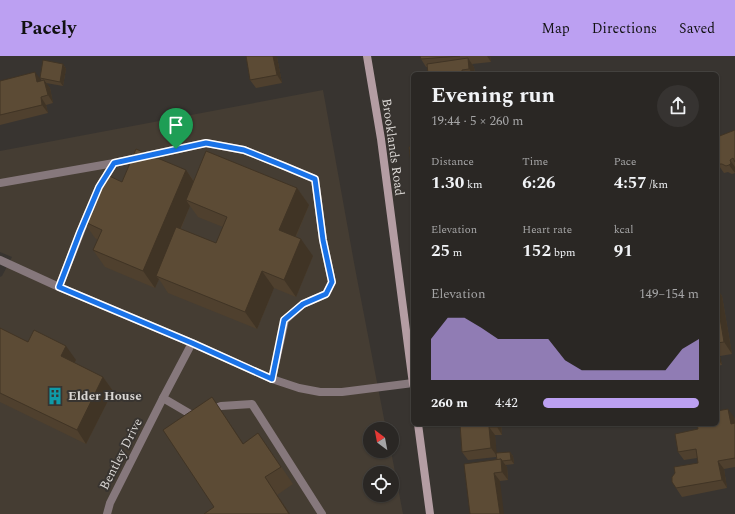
<!DOCTYPE html>
<html lang="en">
<head>
<meta charset="utf-8">
<style>
  :root { --surface:#2a2724; --page:#363331; --text:#f1f3f6; --muted:#a5a5a6; --line:#464441; --accent:#bca0f2 }
  body { margin:0; font-family:Spectral,serif; background:var(--page); color:var(--text); height:100vh; display:flex; flex-direction:column; font-size:15px; white-space:nowrap }
  * { box-sizing:border-box; margin:0 }
  p { font-size:13px; color:var(--muted) }
  .icon { flex:none; width:22px; height:22px; fill:none; stroke:currentColor; stroke-width:2; stroke-linecap:round; stroke-linejoin:round }
  .map { position:relative; flex:1; overflow:hidden }
  .panel { position:absolute; left:411px; top:16px; width:308px; height:354px; display:flex; flex-direction:column; background:var(--surface); border-radius:6px; box-shadow:0 1px 3px #0004,0 0 0 1px var(--line) }
  .panel>* { flex:none }
  .needle { width:26px; rotate:328deg }
  .fabs { position:absolute; left:363px; top:366px; display:grid; gap:8px }
  .fabs a { display:grid; place-items:center; width:36px; height:36px; border-radius:50%; background:var(--surface); box-shadow:0 1px 3px #0004,0 0 0 1px var(--line); font-size:20px }
  .pin { position:absolute; display:grid; place-items:center; width:34px; height:34px; color:#fff; margin:-41px -17px; border-radius:50% 50% 50% 0; rotate:-45deg; box-shadow:0 0 4px #0007 }
  .pin .icon { rotate:45deg }
  .round { display:grid; place-items:center; flex:none; width:42px; height:42px; border-radius:21px; background:var(--page) }
  .overview { display:flex; align-items:center; justify-content:space-between; height:68px; padding:0 20px }
  h1 { font-size:22px; font-weight:700; line-height:30px }
  .stats { display:grid; grid-template-columns:repeat(3,1fr); gap:6px; height:68px; padding:4px 20px }
  .stats div { display:grid; align-content:center }
  .stats b { font-size:17px; font-weight:700 }
  .stats small { font-size:11px; font-weight:400 }
  .stats p { font-size:11px }
  .chart { height:112px; padding:8px 20px }
  .chart p { display:flex; justify-content:space-between }
  .chart svg { width:100%; height:72px; margin-top:4px; fill:var(--accent); opacity:.7 }
  ul { padding:0 20px; list-style:none; font-size:13px }
  li { display:grid; grid-template-columns:64px 48px 1fr; align-items:center; height:30px }
  li i { height:10px; border-radius:5px; background:var(--accent) }
  header { display:flex; align-items:center; gap:24px; box-sizing:border-box; height:56px; padding:0 20px; background:var(--accent); color:#111 }
  header strong { font-size:19px }
  nav { display:flex; gap:22px; margin-inline-start:auto; font-size:14px }
  .map>svg:first-child { display:block }
  .built { fill:#453d33; fill-rule:evenodd }
  .lines { fill:none; stroke-linecap:round; stroke-linejoin:round }
  .service { stroke:#86787c; stroke-width:8 }
  .minor { stroke:#86787c; stroke-width:8 }
  .secondary { stroke:#b49da3; stroke-width:8 }
  .wall { fill:#4f402e; fill-rule:evenodd }
  .shaded-wall { fill:#403425 }
  .building { fill:#5c4b35; stroke:#403425 }
  .route-casing { stroke:#fff; stroke-width:8 }
  .route { stroke:#1a73e8; stroke-width:5 }
  .labels { text-anchor:middle; dominant-baseline:central; stroke-width:4; stroke-linejoin:round; paint-order:stroke }
  .street-label { font-size:13px; fill:#dad7d4; stroke:#383430 }
  .poi-label { font-size:13px; font-weight:bold; fill:#dad7d4; stroke:#383430; text-anchor:start }
</style>
</head>
<body>
<header>
<strong>Pacely</strong>
<nav><a>Map</a><a>Directions</a><a>Saved</a></nav>
</header>
<div class="map">
<svg width="735" height="458" viewBox="0 0 735 458">
  <rect width="100%" height="100%" fill="#383430"/>
  <!-- built -->
  <path class="built" d="M323,34L355,212L386,373H370V395H391L403,458H0V221L2,220L12,201L0,196V95ZM370,417H392V439H370Z"/>
  <g class="lines">
    <!-- service -->
    <g class="service">
      <polyline points="0,127 114,107"/>
      <polyline points="101,128 114,107 206,87 244,94 284,110 315,123 323,184 332,226 326,238 303,248 285,264 272,323"/>
      <polyline points="59,231 88,157"/>
      <polyline points="163,342 192,359 199,357"/>
      <polyline points="210,354 221,350 252,348 322,458"/>
    </g>
    <!-- minor -->
    <g class="minor">
      <polyline points="0,204 59,231 192,287 272,323 299,332 320,336 342,336 413,327"/>
      <polyline points="107,458 110,447 163,342 192,287"/>
    </g>
    <!-- secondary -->
    <g class="secondary">
      <polyline points="367,0 381,83 413,328"/>
      <polyline points="418,368 430,458"/>
    </g>
  </g>
  <!-- wall -->
  <g class="wall">
    <polygon points="420,0 490,0 491,6 472,8 474,11 475,18 428,18 427,11 426,11 421,3"/>
    <polygon points="277,1 282,27 256,32 250,24"/>
    <polygon points="63,8 66,13 63,30 46,27 50,32 53,47 46,49 48,57 0,69 0,25 42,25 40,22"/>
    <polygon points="735,74 735,117 732,118 728,116 724,117 717,107 717,81"/>
    <path d="M186,114L194,125L297,132L309,149L296,181L313,200L296,241L274,232L257,273L168,237L159,223L155,232L105,211L93,194L98,184L95,182L83,165L122,126ZM190,150L198,161L223,171L216,187L181,173Z"/>
    <polygon points="717,233 722,240 732,298 720,300 722,309 717,310"/>
    <polygon points="0,272 28,286 76,304 74,307 103,321 113,335 86,388 0,346"/>
    <polygon points="224,359 243,388 258,377 293,428 277,439 290,458 204,458 214,451"/>
    <polygon points="734,361 735,365 735,411 724,413 727,432 682,441 676,432 698,407 697,402 684,404 678,396 698,373 697,369 689,371 687,368 717,368"/>
    <polygon points="460,368 501,368 502,379 495,379 496,397 510,396 513,400 514,408 505,409 507,411 508,424 500,425 470,458 497,404 496,401 468,404 462,396"/>
  </g>
  <!-- shaded-wall -->
  <g class="shaded-wall">
    <polygon points="273,0 277,1 282,27 277,19"/>
    <polygon points="487,0 490,0 491,6"/>
    <polygon points="468,2 474,11 475,18 473,18 469,13"/>
    <polygon points="63,8 66,13 63,30 60,26"/>
    <polygon points="35,16 41,24 43,34 37,26"/>
    <polygon points="44,24 50,32 53,47 48,39"/>
    <polygon points="41,41 46,49 48,57 42,49"/>
    <polygon points="730,104 735,111 735,117 729,109"/>
    <polygon points="186,114 198,132 186,144 190,150 160,221 156,220 159,223 155,232 143,215"/>
    <polygon points="297,132 309,149 291,191 279,174"/>
    <polygon points="301,183 313,200 296,241 284,224"/>
    <polygon points="262,215 274,232 257,273 245,256"/>
    <polygon points="717,233 722,240 732,298 724,286 717,244"/>
    <polygon points="66,290 76,304 70,314 61,300"/>
    <polygon points="717,295 720,300 722,309 717,302"/>
    <polygon points="103,321 113,335 86,388 77,374"/>
    <polygon points="212,341 224,359 255,405 243,388"/>
    <polygon points="728,353 734,361 735,365 735,373 731,368"/>
    <polygon points="496,368 501,368 502,379 497,371"/>
    <polygon points="489,371 495,379 497,400 491,392"/>
    <polygon points="510,396 513,400 514,408 511,404"/>
    <polygon points="501,403 507,411 508,424 502,416"/>
    <polygon points="718,405 724,413 727,432 722,424"/>
    <polygon points="494,417 500,425 504,458 500,458"/>
    <polygon points="265,421 277,439 290,458 289,458"/>
  </g>
  <!-- building -->
  <g class="building">
    <polygon points="246,0 273,0 277,19 250,24"/>
    <polygon points="420,0 460,0 421,3"/>
    <polygon points="468,2 469,13 462,14 462,18 472,16 472,18 428,18 427,8"/>
    <polygon points="43,4 63,8 60,26 40,22"/>
    <polygon points="35,16 37,26 44,24 48,39 41,41 42,49 0,59 0,25"/>
    <polygon points="735,74 735,106 733,102 730,104 731,107 729,109 726,110 722,108 719,108 717,104 717,81"/>
    <polygon points="413,90 413,123 409,91"/>
    <polygon points="136,93 186,114 143,215 93,194 102,174 83,165 103,117 122,126"/>
    <polygon points="206,95 297,132 279,174 301,183 284,224 262,215 245,256 156,220 176,171 216,187 227,161 186,144"/>
    <polygon points="717,244 724,286 717,287"/>
    <polygon points="0,272 28,286 34,274 66,290 61,300 103,321 77,374 0,337"/>
    <polygon points="212,341 243,388 258,377 281,411 265,421 289,458 204,458 214,451 163,374"/>
    <polygon points="728,353 731,368 735,367 735,402 718,405 722,424 676,432 672,426 672,421 675,417 674,411 698,407 696,393 678,396 675,378 698,373 697,368 717,368 717,355"/>
    <polygon points="460,368 496,368 497,371 489,371 491,392 462,396"/>
    <polygon points="510,396 511,404 502,405 501,403 497,404 496,397"/>
    <polygon points="501,403 502,416 494,417 500,458 470,458 464,408"/>
  </g>
  <g class="lines">
    <!-- route casing -->
    <g class="route-casing">
      <polygon id="route" points="206,87 244,94 284,110 315,123 323,184 332,226 326,238 303,248 284,264 272,323 192,287 59,231 80,176 99,131 114,107"/>
    </g>
    <!-- route -->
    <use href="#route" class="route"/>
  </g>
  <!-- icons -->
  <defs>
    <g id="building-bare" transform="scale(1.38)"><path d="M-4-6H4V6H1V3H-1V6H-4ZM-2.5-4.3h1.7v1.8h-1.7ZM.8-4.3h1.7v1.8H.8ZM-2.5-1h1.7V.8h-1.7ZM.8-1h1.7V.8H.8Z" fill="#0f9aa8" stroke="#383430" stroke-width="2.5" paint-order="stroke"/></g>
  </defs>
  <g fill-rule="evenodd">
    <use href="#building-bare" x="55" y="340"/>
  </g>
  <g class="labels">
    <!-- street labels -->
    <g class="street-label">
      <text transform="translate(393 91) rotate(82)">Brooklands Road</text>
      <text transform="translate(121 398) rotate(-63)">Bentley Drive</text>
    </g>
    <!-- poi labels -->
    <g class="poi-label">
      <text x="68" y="340">Elder House</text>
    </g>
  </g>
</svg>
<div class="fabs">
<a><svg class="needle" viewBox="-14 -14 28 28"><path d="M0-13l5 13h-10z" fill="#e53935"/><path d="M0 13l5-13h-10z" fill="#a5a5a6"/></svg></a>
<a><svg class="icon" aria-label="locate" viewBox="0 0 24 24"><circle cx="12" cy="12" r="6"/><path d="M12 2v4M12 18v4M2 12h4M18 12h4"/></svg></a>
</div>
<div class="pin" style="left:176px;top:93px;background:#1e9e55"><svg class="icon" aria-label="arrive" viewBox="0 0 24 24"><path d="M6 21V4h12l-3 4 3 4H6"/></svg></div>
<section class="panel">
<div class="overview"><div><h1>Evening run</h1><p>19:44 · 5 × 260 m</p></div><a class="round"><svg class="icon" aria-label="share" viewBox="0 0 24 24"><path d="M12 15V3M7 8l5-5 5 5M5 13v7h14v-7"/></svg></a></div>
<div class="stats">
<div><p>Distance</p><b>1.30<small> km</small></b></div>
<div><p>Time</p><b>6:26</b></div>
<div><p>Pace</p><b>4:57<small> /km</small></b></div>
</div>
<div class="stats">
<div><p>Elevation</p><b>25<small> m</small></b></div>
<div><p>Heart rate</p><b>152<small> bpm</small></b></div>
<div><p>kcal</p><b>91</b></div>
</div>
<div class="chart"><p><span>Elevation</span>149–154 m</p>
<svg viewBox="0 0 160 44" preserveAspectRatio="none"><path d="M0 44V19L10 6L20 6L30 12L40 19L50 19L60 19L70 19L80 32L90 38L100 38L110 38L120 38L130 38L140 38L150 25L160 19V44z"/></svg>
</div>
<ul>
<li><b>260 m</b>4:42<i style="width:100%"></i></li>
</ul>
</section>
</div>
</body>
</html>
